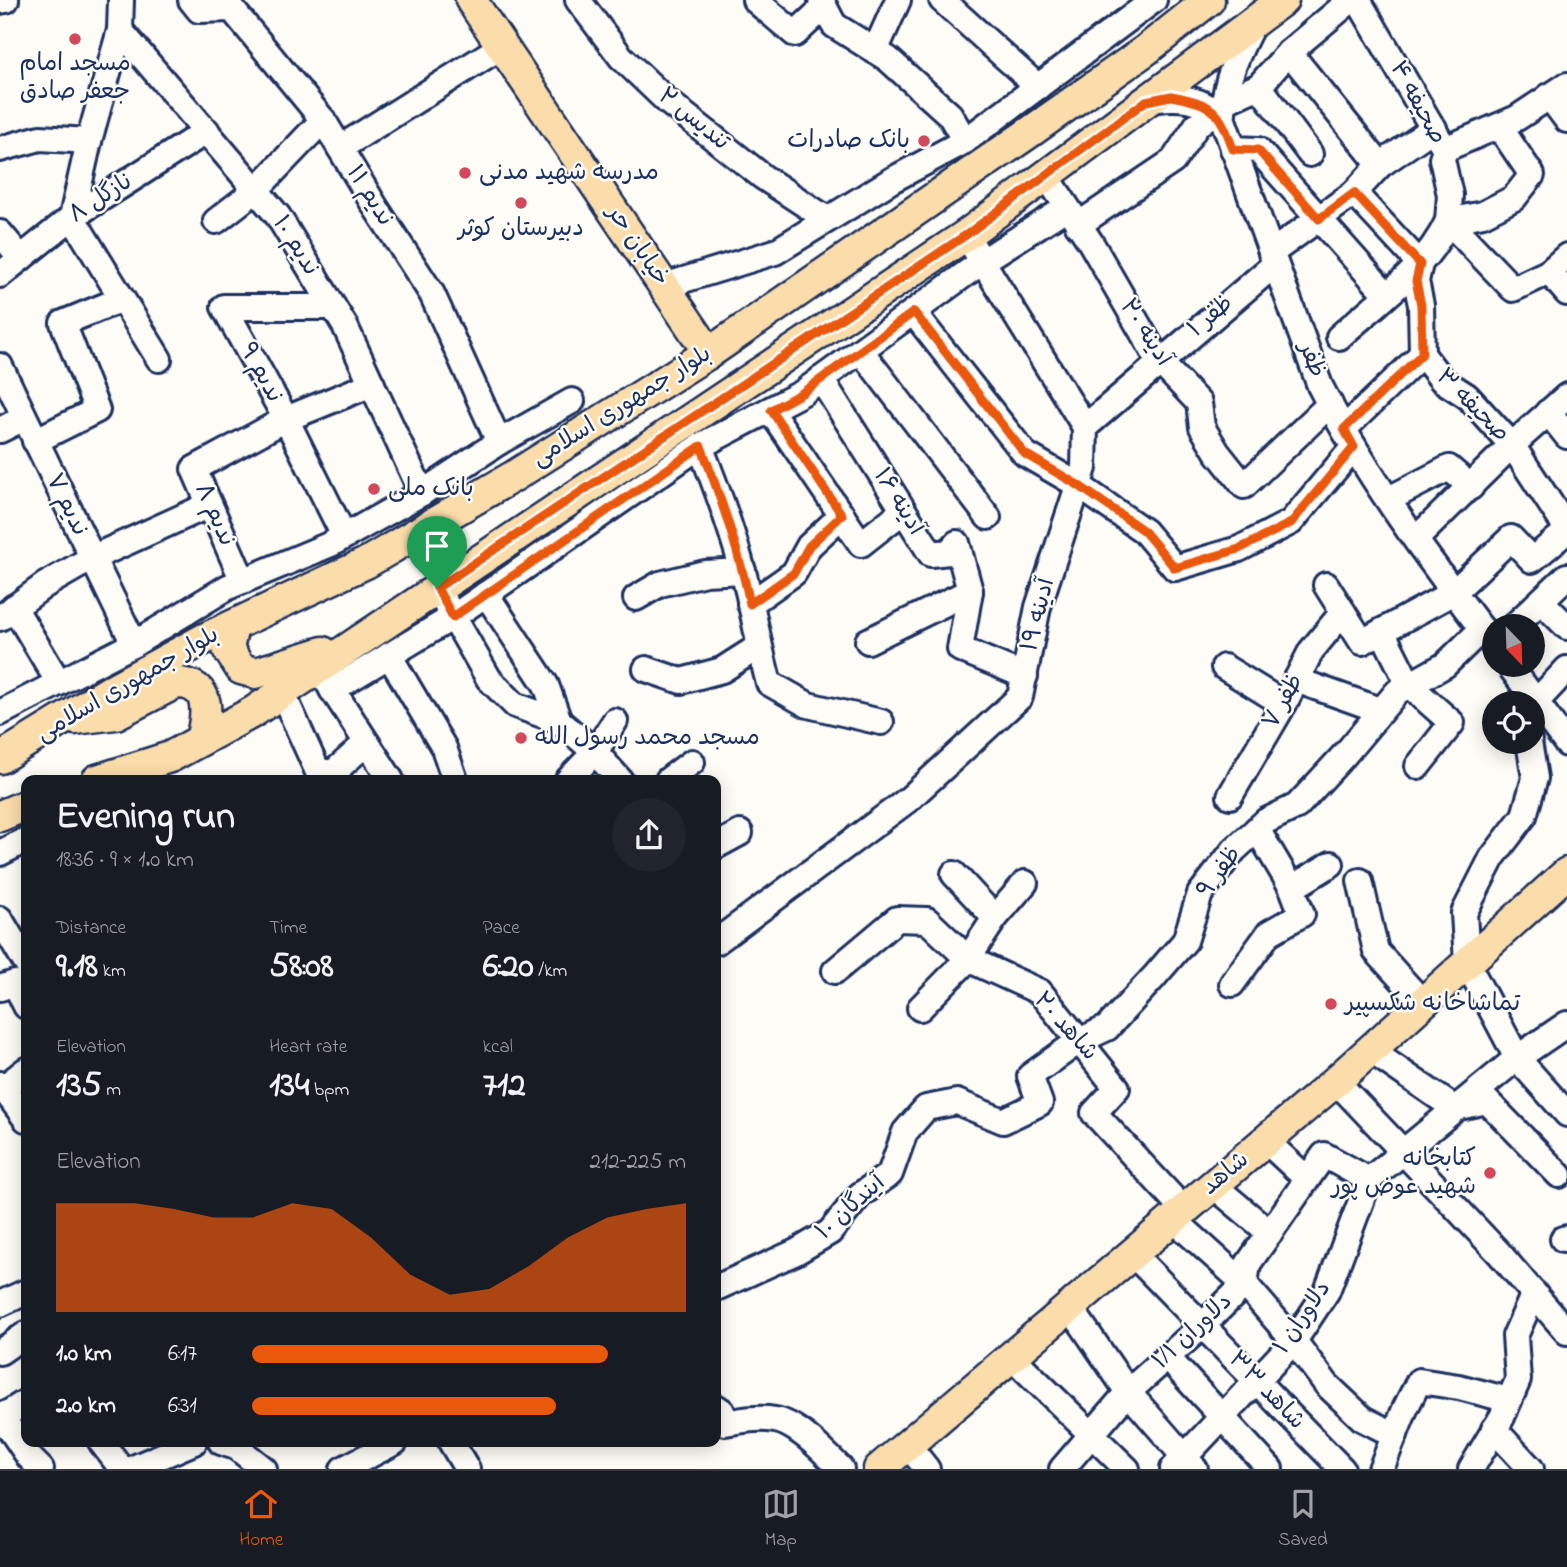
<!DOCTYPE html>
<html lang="en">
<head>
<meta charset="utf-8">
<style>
  :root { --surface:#171b24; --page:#20242c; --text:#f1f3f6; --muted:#9ea1a6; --line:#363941; --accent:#ea580c }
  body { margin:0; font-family:"Indie Flower","Playpen Sans Arabic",sans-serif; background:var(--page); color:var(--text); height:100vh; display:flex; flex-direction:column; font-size:26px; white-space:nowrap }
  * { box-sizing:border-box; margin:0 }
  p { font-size:23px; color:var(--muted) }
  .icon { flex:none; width:38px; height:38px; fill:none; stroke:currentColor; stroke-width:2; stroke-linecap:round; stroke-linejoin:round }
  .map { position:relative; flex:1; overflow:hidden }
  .sheet { position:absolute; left:21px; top:775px; width:700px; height:672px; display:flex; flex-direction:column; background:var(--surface); border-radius:14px; box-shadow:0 4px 18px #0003 }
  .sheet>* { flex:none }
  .needle { width:46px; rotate:157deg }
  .controls { position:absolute; left:1482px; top:614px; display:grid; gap:14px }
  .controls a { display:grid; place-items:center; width:63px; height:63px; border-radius:50%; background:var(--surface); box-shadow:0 4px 18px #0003; font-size:35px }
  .pin { position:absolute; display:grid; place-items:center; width:60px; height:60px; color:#fff; margin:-72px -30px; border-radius:50% 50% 50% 0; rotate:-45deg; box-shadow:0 0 7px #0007 }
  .pin .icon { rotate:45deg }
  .round { display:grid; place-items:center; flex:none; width:74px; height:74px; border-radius:37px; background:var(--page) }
  .headline { display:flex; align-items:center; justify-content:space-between; height:119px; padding:0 35px }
  h1 { font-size:38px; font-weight:700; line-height:52px }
  .metrics { display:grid; grid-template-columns:repeat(3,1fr); gap:10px; height:119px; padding:7px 35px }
  .metrics div { display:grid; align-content:center }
  .metrics b { font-size:35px; font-weight:700 }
  .metrics small { font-size:19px; font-weight:400 }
  .metrics p { font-size:19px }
  .chart { height:196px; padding:14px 35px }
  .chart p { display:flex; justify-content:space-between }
  .chart svg { width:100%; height:126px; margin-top:7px; fill:var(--accent); opacity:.7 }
  ul { padding:0 35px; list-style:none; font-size:23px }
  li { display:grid; grid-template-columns:112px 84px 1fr; align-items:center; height:52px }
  li i { height:18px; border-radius:9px; background:var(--accent) }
  .tab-bar { display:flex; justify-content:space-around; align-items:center; height:98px; border-top:2px solid var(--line); background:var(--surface); font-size:19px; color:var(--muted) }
  .tab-bar a { display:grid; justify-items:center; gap:4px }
  .tab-bar .selected { color:var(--accent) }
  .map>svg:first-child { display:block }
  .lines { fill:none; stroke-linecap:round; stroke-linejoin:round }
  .minor-casing { stroke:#1b2f5e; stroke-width:30 }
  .major-casing { stroke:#1b2f5e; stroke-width:35 }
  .minor { stroke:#fdfcf7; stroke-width:24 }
  .major { stroke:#faddab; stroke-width:30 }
  .route-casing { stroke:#fff; stroke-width:14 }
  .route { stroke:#ea580c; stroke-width:9 }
  .poi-dot { fill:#d1495b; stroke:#fdfcf7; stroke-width:2.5 }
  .labels { text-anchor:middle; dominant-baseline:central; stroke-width:5; stroke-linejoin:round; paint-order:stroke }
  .poi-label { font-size:24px; fill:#1b2f5e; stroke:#fdfcf7; text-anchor:start }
  .street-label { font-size:24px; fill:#1b2f5e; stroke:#fdfcf7 }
</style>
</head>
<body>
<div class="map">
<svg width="1567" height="1469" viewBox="0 0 1567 1469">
  <rect width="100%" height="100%" fill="#fdfcf7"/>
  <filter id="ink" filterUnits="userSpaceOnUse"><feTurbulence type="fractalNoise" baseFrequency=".0143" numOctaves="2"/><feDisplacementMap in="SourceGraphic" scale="14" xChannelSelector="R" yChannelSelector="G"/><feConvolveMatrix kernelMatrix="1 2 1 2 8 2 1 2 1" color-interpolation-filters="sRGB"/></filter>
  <g filter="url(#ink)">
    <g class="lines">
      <!-- minor casing -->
      <g class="minor-casing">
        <g id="minor">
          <polyline points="121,0 120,30 89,141 72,217 159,359"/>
          <polyline points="191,0 199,10 232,9 323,120 376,208 432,294 499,442"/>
          <polyline points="578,0 621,57 667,101 763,177 827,219"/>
          <polyline points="755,0 795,34 824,7"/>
          <polyline points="821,0 834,25 888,59 950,115 965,141"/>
          <polyline points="942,0 1038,87"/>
          <polyline points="1358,0 1445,149 1442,159 1450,195 1448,221 1513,289 1549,272 1567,293"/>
          <polyline points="0,1 6,0"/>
          <polyline points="120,30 278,216 345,326 422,493"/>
          <polyline points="875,51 898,0"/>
          <polyline points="1289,52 1380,165"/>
          <polyline points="1259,86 1310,154"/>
          <polyline points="1549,96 1567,120"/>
          <path d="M1146,101C1175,95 1203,96 1223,120L1320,386C1367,478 1431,563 1494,645"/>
          <polyline points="1224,102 1259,86 1289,52 1351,0"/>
          <path d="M1223,113C1225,80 1239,50 1254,22"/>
          <polyline points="340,148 502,46"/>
          <polyline points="0,149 40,138 89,141"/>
          <polyline points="1233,149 1258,150 1386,294"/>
          <polyline points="1445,149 1517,118 1567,85"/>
          <polyline points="1046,175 1091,243 1159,361 1199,403 1202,427 1217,452 1244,486 1330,404"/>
          <polyline points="216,221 256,190 323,120"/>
          <polyline points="1078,225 1173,161 1197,125 1215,111"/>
          <polyline points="0,233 21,258"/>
          <polyline points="1271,253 1354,193 1380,165 1434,128"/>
          <polyline points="1549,272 1567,256"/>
          <polyline points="0,275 72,217 207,131"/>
          <polyline points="664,286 775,252 892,180 965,141 1154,0"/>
          <polyline points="333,307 224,307 286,419 344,536"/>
          <polyline points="913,312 1025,454 1078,485 1144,531 1175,568 1239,549 1291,522 1354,447"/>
          <path d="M1339,337C1378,302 1426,269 1448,221L1483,214L1514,198L1532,175L1499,126"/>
          <polyline points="861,351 988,517"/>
          <polyline points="1422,354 1442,380 1467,396 1512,445 1567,529"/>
          <polyline points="0,366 134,644"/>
          <polyline points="821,379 931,554 949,552 957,543 970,591 960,649 1025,676"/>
          <polyline points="770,410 861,544 903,511"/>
          <polyline points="1548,412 1567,436"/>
          <polyline points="1085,427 1275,264"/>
          <polyline points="1344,429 1422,354 1421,305 1416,281 1420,264 1354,193"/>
          <polyline points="0,430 24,418"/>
          <polyline points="35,441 97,410 63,323 122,299"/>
          <path d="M700,446C716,486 731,527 742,568C753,606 758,645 769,683L808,705L881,722"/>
          <polyline points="1389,499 1449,468 1471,487"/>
          <polyline points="1416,539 1512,445 1567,396"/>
          <polyline points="243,581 194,469 286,419 372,384"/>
          <polyline points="1326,585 1343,612"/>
          <polyline points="486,594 546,685 559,721"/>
          <polyline points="636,598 660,584 705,573 743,571"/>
          <polyline points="1541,601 1567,627"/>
          <polyline points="446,604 489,679 515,705 559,721 595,752 620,780"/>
          <polyline points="750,604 794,573 809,546 842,515"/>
          <polyline points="14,607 59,683"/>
          <polyline points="0,618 45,585 92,558 209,505"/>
          <polyline points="1514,626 1567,576"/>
          <polyline points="1382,631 1409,685 1452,723 1418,766"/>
          <polyline points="868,641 970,591"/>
          <polyline points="389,655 444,748 455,780"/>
          <polyline points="1509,665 1567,744"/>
          <polyline points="1224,667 1284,704"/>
          <polyline points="646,669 681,681 722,670 758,647"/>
          <polyline points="323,675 391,780"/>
          <polyline points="1296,680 1380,710"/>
          <polyline points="332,690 453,617 700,446 802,393 983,261 1066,208"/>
          <polyline points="282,692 318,772 334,772 339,780"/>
          <polyline points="1536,702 1567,669"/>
          <polyline points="0,713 134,644 228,587 331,544 422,493 499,442 572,401"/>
          <polyline points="1529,742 1535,778 1524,816 1492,858 1464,913 1467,963 1517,1058 1567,1114"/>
          <polyline points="334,772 366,743"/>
          <polyline points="568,780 595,752 615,721"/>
          <polyline points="668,780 692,762"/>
          <polyline points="1230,796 1284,704 1311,651 1343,612 1362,642 1454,592 1511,538 1532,560 1567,531"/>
          <polyline points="1257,829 1292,888"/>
          <polyline points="716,846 740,833"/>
          <polyline points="0,853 26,840"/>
          <polyline points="954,874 995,918"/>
          <polyline points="1360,881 1376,951 1422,1002"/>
          <polyline points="0,919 26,963"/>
          <polyline points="716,942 909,799 1020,697 1038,607 1084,468 1085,427 966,235"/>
          <polyline points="835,971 897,919 927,920 968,959 1040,992 1117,1088 1094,1113 1184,1210"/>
          <polyline points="1232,984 1269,933 1302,914 1292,888 1331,864"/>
          <polyline points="0,988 15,983 26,1006"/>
          <polyline points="920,1008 968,959 995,918 1025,883"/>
          <polyline points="1370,1050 1454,1108 1487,1101 1559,1175"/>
          <polyline points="1336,1081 1499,1253 1567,1332"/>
          <polyline points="0,1084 26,1119"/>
          <polyline points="3,1088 26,1070"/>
          <polyline points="1265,1140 1307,1179"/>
          <polyline points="1213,1185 1270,1233"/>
          <polyline points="1173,1219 1245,1284 1294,1341 1327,1385 1363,1419 1395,1435"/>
          <polyline points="1563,1239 1567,1238"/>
          <polyline points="1132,1253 1342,1469"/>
          <polyline points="716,1288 796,1252 830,1232 860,1195 890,1174 905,1132 926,1108 957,1102 1003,1121 1040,1103 1030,1076 1079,1041 1107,1028 1154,977 1185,941 1200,894 1234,850 1266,821 1297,806 1346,753 1397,692 1445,665 1482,629"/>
          <polyline points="0,1304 26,1292"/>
          <polyline points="1070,1307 1128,1392 1195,1469"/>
          <polyline points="0,1352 26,1334"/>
          <polyline points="1011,1356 1127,1469"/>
          <polyline points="1167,1357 1270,1469"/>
          <path d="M716,1407L722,1411L725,1423C742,1420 759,1417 775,1420C797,1423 826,1454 841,1469"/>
          <polyline points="0,1414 29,1457 41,1469"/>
          <polyline points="2,1417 26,1402"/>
          <polyline points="1494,1429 1531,1469"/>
          <polyline points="101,1442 122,1469"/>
          <polyline points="221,1442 236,1447 264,1469"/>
          <polyline points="451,1442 467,1469"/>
          <polyline points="908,1445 927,1469"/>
          <polyline points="131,1469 194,1442"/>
          <polyline points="343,1469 395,1442"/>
          <polyline points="1062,1469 1128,1392 1203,1325 1245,1284 1248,1264 1324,1155 1369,1180"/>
          <polyline points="1173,1469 1294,1341 1327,1291 1369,1180 1517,1058 1567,1024"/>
          <polyline points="1381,1469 1405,1409 1419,1381 1459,1387 1509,1400"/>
          <polyline points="1471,1469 1502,1417 1518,1380 1515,1336 1534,1293"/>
        </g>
      </g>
      <!-- major casing -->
      <g class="major-casing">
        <g id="major">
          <polyline points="471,0 709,353"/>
          <polyline points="233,626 228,649 241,669 256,673 323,652"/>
          <path d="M75,719L116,714L176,683C213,683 207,716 201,740"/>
          <polyline points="0,758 113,689 206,638 366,563 514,476 709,353 1030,132 1146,50 1209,0"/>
          <polyline points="97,780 170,757 253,712 966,235 1283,0"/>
          <polyline points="0,816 26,805"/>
          <polyline points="879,1469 1336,1081 1567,873"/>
        </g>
      </g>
      <!-- minor -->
      <use href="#minor" class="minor"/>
      <!-- major -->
      <use href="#major" class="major"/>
    </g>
  </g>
  <g class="lines" filter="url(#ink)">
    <!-- route casing -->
    <g class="route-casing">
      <path id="route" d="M1171,96C1213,104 1219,109 1233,149L1258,150L1319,219L1354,193L1420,264L1416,281L1421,305L1422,354L1344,429L1354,447L1291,523L1239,549L1175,568L1144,531L1078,485L1025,454L914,312L802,393L771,410L842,515L809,546L794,573L750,604C739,550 721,498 701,446L453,617L437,588L966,235L1146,101Z"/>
    </g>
    <!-- route -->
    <use href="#route" class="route"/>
  </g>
  <!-- markers -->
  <g class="poi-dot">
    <circle cx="75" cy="39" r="7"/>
    <circle cx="924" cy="141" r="7"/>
    <circle cx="465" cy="173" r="7"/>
    <circle cx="521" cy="203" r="7"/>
    <circle cx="374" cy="489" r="7"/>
    <circle cx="521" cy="738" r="7"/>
    <circle cx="1331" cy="1004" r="7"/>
    <circle cx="1490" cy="1173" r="7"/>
  </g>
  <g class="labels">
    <!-- poi labels -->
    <g class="poi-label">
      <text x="75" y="64" text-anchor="middle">مسجد امام<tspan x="75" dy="28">جعفر صادق</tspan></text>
      <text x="910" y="141" text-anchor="end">بانک صادرات</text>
      <text x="479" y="173">مدرسه شهید مدنی</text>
      <text x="521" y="229" text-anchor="middle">دبیرستان کوثر</text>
      <text x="388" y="489">بانک ملی</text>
      <text x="535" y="738">مسجد محمد رسول الله</text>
      <text x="1345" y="1004">تماشاخانه شکسپیر</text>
      <text x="1476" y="1159" text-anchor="end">کتابخانه<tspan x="1476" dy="28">شهید عوض پور</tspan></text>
    </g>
    <!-- street labels -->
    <g class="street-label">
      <text transform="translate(1417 103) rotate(61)">صحیفه ۴</text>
      <text transform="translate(693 120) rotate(39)">تندیس ۲</text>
      <text transform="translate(369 196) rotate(58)">ندیم ۱۱</text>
      <text transform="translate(101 199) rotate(-33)">نازگل ۸</text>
      <text transform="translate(295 246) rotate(58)">ندیم ۱۰</text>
      <text transform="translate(637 246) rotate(56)">خیابان حر</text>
      <text transform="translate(1211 317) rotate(-40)">ظفر ۱</text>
      <text transform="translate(1145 333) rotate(57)">آدینه ۲۰</text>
      <text transform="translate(1311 360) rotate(69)">ظفر</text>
      <text transform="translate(260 373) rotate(61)">ندیم ۹</text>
      <text transform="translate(1472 406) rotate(45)">صحیفه ۳</text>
      <text transform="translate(622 407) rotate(-32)">بلوار جمهوری اسلامی</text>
      <text transform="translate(898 502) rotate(58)">آدینه ۱۶</text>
      <text transform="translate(66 505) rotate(64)">ندیم ۷</text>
      <text transform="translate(214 515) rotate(66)">ندیم ۸</text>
      <text transform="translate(1039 615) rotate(-76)">آدینه ۱۹</text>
      <text transform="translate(128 685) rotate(-30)">بلوار جمهوری اسلامی</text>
      <text transform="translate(1284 702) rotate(-61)">ظفر ۷</text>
      <text transform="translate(1220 873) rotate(-54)">ظفر ۹</text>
      <text transform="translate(1065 1027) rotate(48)">شاهد ۲۰</text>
      <text transform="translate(1226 1174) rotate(-40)">شاهد</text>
      <text transform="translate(851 1208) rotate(-42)">آیندگان ۱۰</text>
      <text transform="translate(1303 1318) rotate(-56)">دلاوران ۱</text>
      <text transform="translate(1193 1332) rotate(-43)">دلاوران ۱/۱</text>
      <text transform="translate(1266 1391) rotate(46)">شاهد ۳۳</text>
    </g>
  </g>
</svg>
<div class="controls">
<a><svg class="needle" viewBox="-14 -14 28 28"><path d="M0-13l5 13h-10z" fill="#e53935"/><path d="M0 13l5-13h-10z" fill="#9ea1a6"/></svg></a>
<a><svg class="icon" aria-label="locate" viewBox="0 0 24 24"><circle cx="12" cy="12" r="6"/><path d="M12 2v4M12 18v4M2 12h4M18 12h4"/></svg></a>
</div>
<div class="pin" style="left:437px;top:588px;background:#1e9e55"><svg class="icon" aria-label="arrive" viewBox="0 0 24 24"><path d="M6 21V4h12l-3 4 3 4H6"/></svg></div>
<section class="sheet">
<div class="headline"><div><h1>Evening run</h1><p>18:36 · 9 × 1.0 km</p></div><a class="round"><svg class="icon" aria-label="share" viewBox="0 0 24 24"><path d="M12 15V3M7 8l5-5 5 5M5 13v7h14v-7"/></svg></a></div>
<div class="metrics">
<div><p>Distance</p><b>9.18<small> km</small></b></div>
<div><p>Time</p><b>58:08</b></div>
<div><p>Pace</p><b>6:20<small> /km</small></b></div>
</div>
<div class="metrics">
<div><p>Elevation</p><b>135<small> m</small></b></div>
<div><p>Heart rate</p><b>134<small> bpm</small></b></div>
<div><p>kcal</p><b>712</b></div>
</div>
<div class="chart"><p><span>Elevation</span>212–225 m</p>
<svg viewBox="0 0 160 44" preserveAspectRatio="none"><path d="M0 44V6L10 6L20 6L30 8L40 11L50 11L60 6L70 8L80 18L90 31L100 38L110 36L120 28L130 18L140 11L150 8L160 6V44z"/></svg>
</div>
<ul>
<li><b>1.0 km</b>6:17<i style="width:82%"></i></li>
<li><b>2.0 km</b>6:31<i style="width:70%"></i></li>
</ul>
</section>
</div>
<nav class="tab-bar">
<a class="selected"><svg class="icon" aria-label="home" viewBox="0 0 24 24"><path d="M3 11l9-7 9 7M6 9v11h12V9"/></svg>Home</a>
<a><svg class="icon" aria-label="map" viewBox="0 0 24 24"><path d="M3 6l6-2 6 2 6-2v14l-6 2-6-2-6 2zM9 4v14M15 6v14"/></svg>Map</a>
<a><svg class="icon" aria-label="saved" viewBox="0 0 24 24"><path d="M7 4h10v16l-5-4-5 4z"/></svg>Saved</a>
</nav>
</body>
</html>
